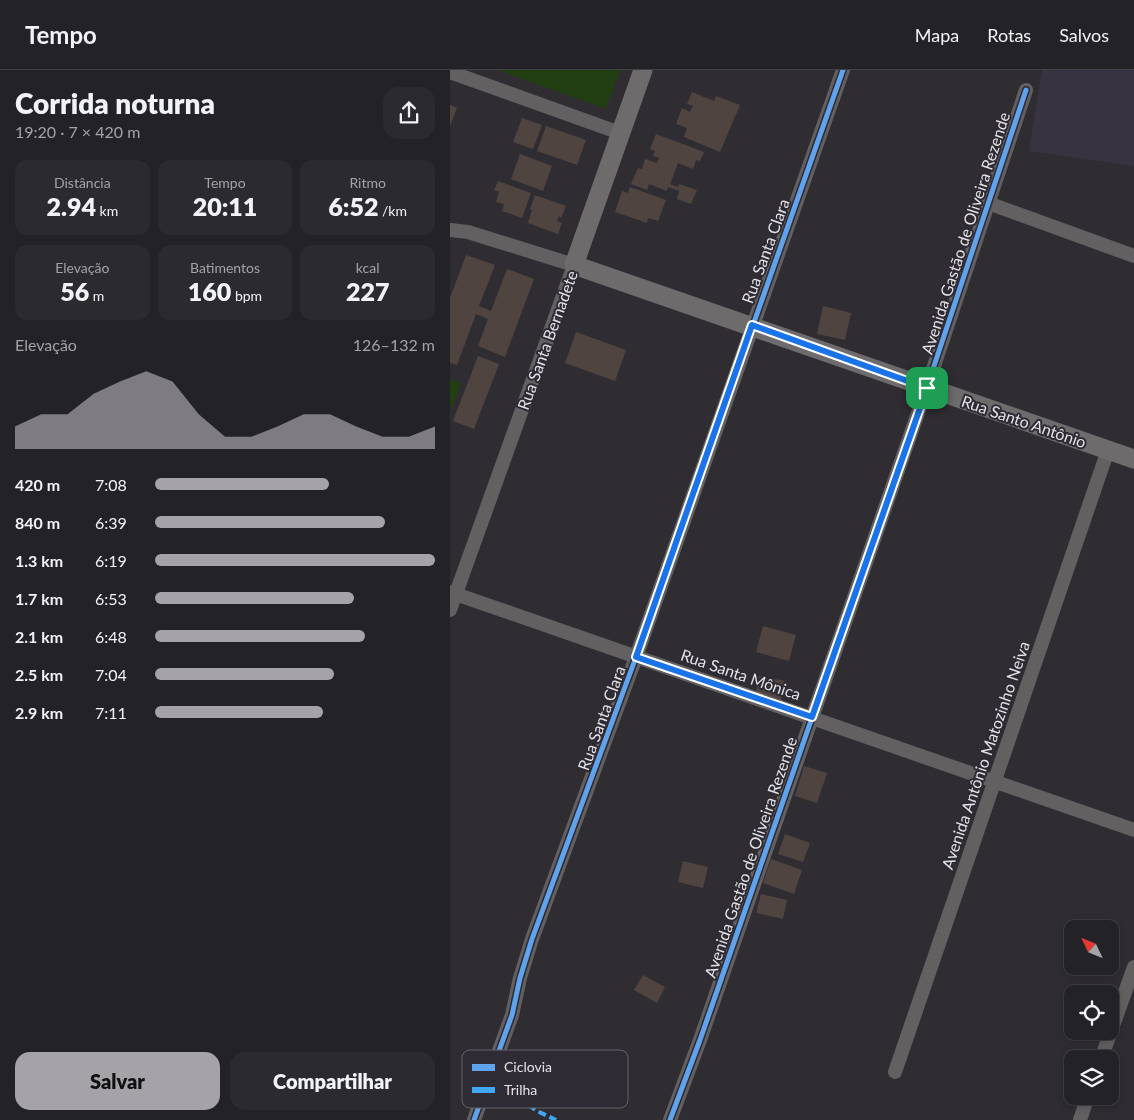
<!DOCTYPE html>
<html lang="pt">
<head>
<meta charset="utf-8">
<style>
  :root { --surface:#232226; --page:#2b2a2e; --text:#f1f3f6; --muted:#a3a4a7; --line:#403f43; --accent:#a5a3a8 }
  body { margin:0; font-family:Lato,sans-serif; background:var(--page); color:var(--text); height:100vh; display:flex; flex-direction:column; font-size:19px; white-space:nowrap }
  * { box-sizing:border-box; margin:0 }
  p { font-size:16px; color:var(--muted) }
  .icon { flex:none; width:28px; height:28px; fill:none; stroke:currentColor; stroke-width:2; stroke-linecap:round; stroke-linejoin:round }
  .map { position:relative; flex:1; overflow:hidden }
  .side { display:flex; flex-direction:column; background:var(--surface); width:450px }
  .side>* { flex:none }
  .needle { width:32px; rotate:313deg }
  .controls { position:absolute; left:614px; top:850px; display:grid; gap:10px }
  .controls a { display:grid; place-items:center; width:55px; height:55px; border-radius:10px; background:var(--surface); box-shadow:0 2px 8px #0003,0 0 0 1px var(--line); font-size:25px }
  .pin { position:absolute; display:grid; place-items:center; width:42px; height:42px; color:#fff; margin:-21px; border-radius:10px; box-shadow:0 2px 8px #0006 }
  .round { display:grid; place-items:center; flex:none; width:52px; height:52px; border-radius:15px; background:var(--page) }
  .headline { display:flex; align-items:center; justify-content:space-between; height:85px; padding:0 15px }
  h1 { font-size:28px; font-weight:800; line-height:38px }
  .metrics { display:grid; grid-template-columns:repeat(3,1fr); gap:8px; height:85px; padding:5px 15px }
  .metrics div { display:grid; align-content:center; border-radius:12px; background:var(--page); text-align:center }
  .metrics b { font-size:25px; font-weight:800 }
  .metrics small { font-size:14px; font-weight:400 }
  .metrics p { font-size:14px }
  .chart { height:140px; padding:10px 15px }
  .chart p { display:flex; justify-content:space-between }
  .chart svg { width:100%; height:90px; margin-top:5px; fill:var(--accent); opacity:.7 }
  .primary-button { display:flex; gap:10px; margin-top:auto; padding:10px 15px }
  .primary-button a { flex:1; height:58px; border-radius:15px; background:var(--accent); color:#111; font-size:20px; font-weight:800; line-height:58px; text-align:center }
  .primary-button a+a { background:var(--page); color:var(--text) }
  ul { padding:0 15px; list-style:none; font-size:16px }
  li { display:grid; grid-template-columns:80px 60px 1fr; align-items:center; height:38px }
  li i { height:12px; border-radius:6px; background:var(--accent) }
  header { display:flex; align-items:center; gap:30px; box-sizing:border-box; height:70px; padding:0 25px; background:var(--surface); border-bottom:1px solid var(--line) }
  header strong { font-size:24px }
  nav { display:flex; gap:28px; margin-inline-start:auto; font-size:18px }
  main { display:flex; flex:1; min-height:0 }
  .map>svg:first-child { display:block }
  .built { fill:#373340 }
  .green { fill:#223f11 }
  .building { fill:#504440 }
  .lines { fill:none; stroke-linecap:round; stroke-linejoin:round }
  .minor { stroke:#626060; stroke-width:14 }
  .secondary { stroke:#6d6b6c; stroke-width:19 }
  .quiet { stroke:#3fa9f5; stroke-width:4; stroke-dasharray:8 4; stroke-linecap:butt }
  .cycleway-casing { stroke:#2e2b34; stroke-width:8 }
  .cycleway { stroke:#60a3ed; stroke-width:5 }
  .route-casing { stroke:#fff; stroke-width:10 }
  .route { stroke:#1a73e8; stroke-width:6 }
  .labels { text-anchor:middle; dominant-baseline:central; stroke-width:4; stroke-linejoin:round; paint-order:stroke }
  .street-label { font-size:16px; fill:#e4e3e8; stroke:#2e2b34 }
  .key { fill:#2e2b34; stroke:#65626a; stroke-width:1 }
  .key-label { font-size:14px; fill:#e4e3e8 }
</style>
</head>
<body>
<header>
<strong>Tempo</strong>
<nav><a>Mapa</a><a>Rotas</a><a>Salvos</a></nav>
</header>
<main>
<section class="side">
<div class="headline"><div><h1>Corrida noturna</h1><p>19:20 · 7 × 420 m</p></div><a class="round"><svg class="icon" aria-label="share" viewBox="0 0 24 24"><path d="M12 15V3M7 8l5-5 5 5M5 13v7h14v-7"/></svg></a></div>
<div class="metrics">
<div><p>Distância</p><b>2.94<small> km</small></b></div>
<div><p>Tempo</p><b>20:11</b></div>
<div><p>Ritmo</p><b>6:52<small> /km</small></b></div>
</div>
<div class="metrics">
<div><p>Elevação</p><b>56<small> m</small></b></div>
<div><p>Batimentos</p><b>160<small> bpm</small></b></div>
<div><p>kcal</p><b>227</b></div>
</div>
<div class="chart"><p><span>Elevação</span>126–132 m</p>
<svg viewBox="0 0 160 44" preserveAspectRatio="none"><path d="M0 44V33L10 27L20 27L30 17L40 11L50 6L60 11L70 27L80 38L90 38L100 33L110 27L120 27L130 33L140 38L150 38L160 33V44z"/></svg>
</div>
<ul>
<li><b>420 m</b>7:08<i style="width:62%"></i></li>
<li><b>840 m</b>6:39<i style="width:82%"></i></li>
<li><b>1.3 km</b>6:19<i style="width:100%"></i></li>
<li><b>1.7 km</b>6:53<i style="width:71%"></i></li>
<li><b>2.1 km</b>6:48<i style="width:75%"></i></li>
<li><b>2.5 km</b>7:04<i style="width:64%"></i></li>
<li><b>2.9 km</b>7:11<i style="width:60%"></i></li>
</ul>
<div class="primary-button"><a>Salvar</a><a>Compartilhar</a></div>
</section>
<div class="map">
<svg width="684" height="1050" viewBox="0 0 684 1050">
  <rect width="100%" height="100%" fill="#2f2d32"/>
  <!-- built -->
  <polygon class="built" points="592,0 684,0 684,96 579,81"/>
  <!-- green -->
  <g class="green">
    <polygon points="48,0 170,0 156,39"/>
    <polygon points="0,309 11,313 0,342"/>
  </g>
  <!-- building -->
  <g class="building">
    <polygon points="242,22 264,31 266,26 290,35 270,82 234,67 237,58 226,54 232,38 240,42 243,36 237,34"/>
    <polygon points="0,35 7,38 0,56"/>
    <polygon points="72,48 92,55 83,79 63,72"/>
    <polygon points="96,56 136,70 127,95 87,81"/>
    <polygon points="206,64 254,82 250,91 246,90 243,99 228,93 220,114 228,117 229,114 247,120 241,134 227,129 229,121 218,117 217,121 199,114 197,120 181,114 188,98 192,99 195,89 207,93 209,88 203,86 205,81 200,79"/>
    <polygon points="70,84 102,96 93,121 61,109"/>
    <polygon points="48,111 81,123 72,148 52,141 54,134 46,132 49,122 44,120"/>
    <polygon points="180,117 216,130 208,151 198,148 197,153 165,142 172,121 178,123"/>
    <polygon points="85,125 116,136 111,148 109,146 107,151 112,153 108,164 78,153 82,140 80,139"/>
    <polygon points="16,185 45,195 29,236 41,241 57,199 84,209 55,287 28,276 38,249 26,244 7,295 0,293 0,228"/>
    <polygon points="373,236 401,243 395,270 367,264"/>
    <polygon points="126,262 176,280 165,311 115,293"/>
    <polygon points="28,286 49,294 24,359 3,351"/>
    <polygon points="313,556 346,565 339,591 306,582"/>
    <polygon points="309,606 335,611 331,632 305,627"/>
    <polygon points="354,696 377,703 367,733 345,726"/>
    <polygon points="335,764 360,773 353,792 328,784"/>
    <polygon points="321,789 352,800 344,824 313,813"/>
    <polygon points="233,791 258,797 253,818 228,812"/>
    <polygon points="311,824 337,830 333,849 306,843"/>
    <polygon points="193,905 215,917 207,933 184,920"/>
  </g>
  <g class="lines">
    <!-- minor -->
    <g class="minor">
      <polyline points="0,2 170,63"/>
      <polyline points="538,133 684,186"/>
      <polyline points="0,160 18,162 124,195 0,540"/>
      <polyline points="0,522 684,760"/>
      <polyline points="651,989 684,897"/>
      <polyline points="445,1002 658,380"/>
      <polyline points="24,1050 62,945 70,908 82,869 186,587 393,0"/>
      <polyline points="220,1050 250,970 477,317 576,20"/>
      <polyline points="630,1050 638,1026"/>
    </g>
    <!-- secondary -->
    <polyline class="secondary" points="193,0 124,195 684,389"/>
    <!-- quiet -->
    <polyline class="quiet" points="39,1008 87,1041 106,1050"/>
    <!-- cycleway casing -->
    <g class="cycleway-casing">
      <g id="cycleway">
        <polyline points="24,1050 62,945 70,908 82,869 186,587 393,0"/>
        <polyline points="220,1050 250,970 477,317 576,20"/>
      </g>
    </g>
    <!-- cycleway -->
    <use href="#cycleway" class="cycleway"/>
  </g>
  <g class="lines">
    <!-- route casing -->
    <g class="route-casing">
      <polygon id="route" points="302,255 477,318 362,647 186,587"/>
    </g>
    <!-- route -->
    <use href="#route" class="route"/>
  </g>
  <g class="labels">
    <!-- street labels -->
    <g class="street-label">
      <text transform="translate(515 163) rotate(-72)">Avenida Gastão de Oliveira Rezende</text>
      <text transform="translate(315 181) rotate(-70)">Rua Santa Clara</text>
      <text transform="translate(97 270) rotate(-70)">Rua Santa Bernadete</text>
      <text transform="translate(574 351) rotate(19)">Rua Santo Antônio</text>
      <text transform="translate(291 604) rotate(19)">Rua Santa Mônica</text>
      <text transform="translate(151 648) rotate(-70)">Rua Santa Clara</text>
      <text transform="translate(535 685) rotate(-71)">Avenida Antônio Matozinho Neiva</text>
      <text transform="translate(300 787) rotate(-71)">Avenida Gastão de Oliveira Rezende</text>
    </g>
  </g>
  <!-- legend -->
  <rect x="12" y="980" width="166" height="58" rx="8" class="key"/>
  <rect x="22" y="994" width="23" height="7" fill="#60a3ed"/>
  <rect x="22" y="1017" width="23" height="6" fill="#3fa9f5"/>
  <g class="key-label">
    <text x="54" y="1002">Ciclovia</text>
    <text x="54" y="1025">Trilha</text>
  </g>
</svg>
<div class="controls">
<a><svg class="needle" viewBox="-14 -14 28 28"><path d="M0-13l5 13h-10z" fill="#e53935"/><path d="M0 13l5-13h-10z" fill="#a3a4a7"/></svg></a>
<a><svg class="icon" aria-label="locate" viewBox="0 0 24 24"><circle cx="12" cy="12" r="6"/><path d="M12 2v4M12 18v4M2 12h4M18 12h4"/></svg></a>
<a><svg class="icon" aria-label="layers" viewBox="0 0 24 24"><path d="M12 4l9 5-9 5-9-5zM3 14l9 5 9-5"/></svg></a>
</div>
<div class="pin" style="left:477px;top:318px;background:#1e9e55"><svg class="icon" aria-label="arrive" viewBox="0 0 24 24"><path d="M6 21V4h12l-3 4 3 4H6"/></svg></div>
</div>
</main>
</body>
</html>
